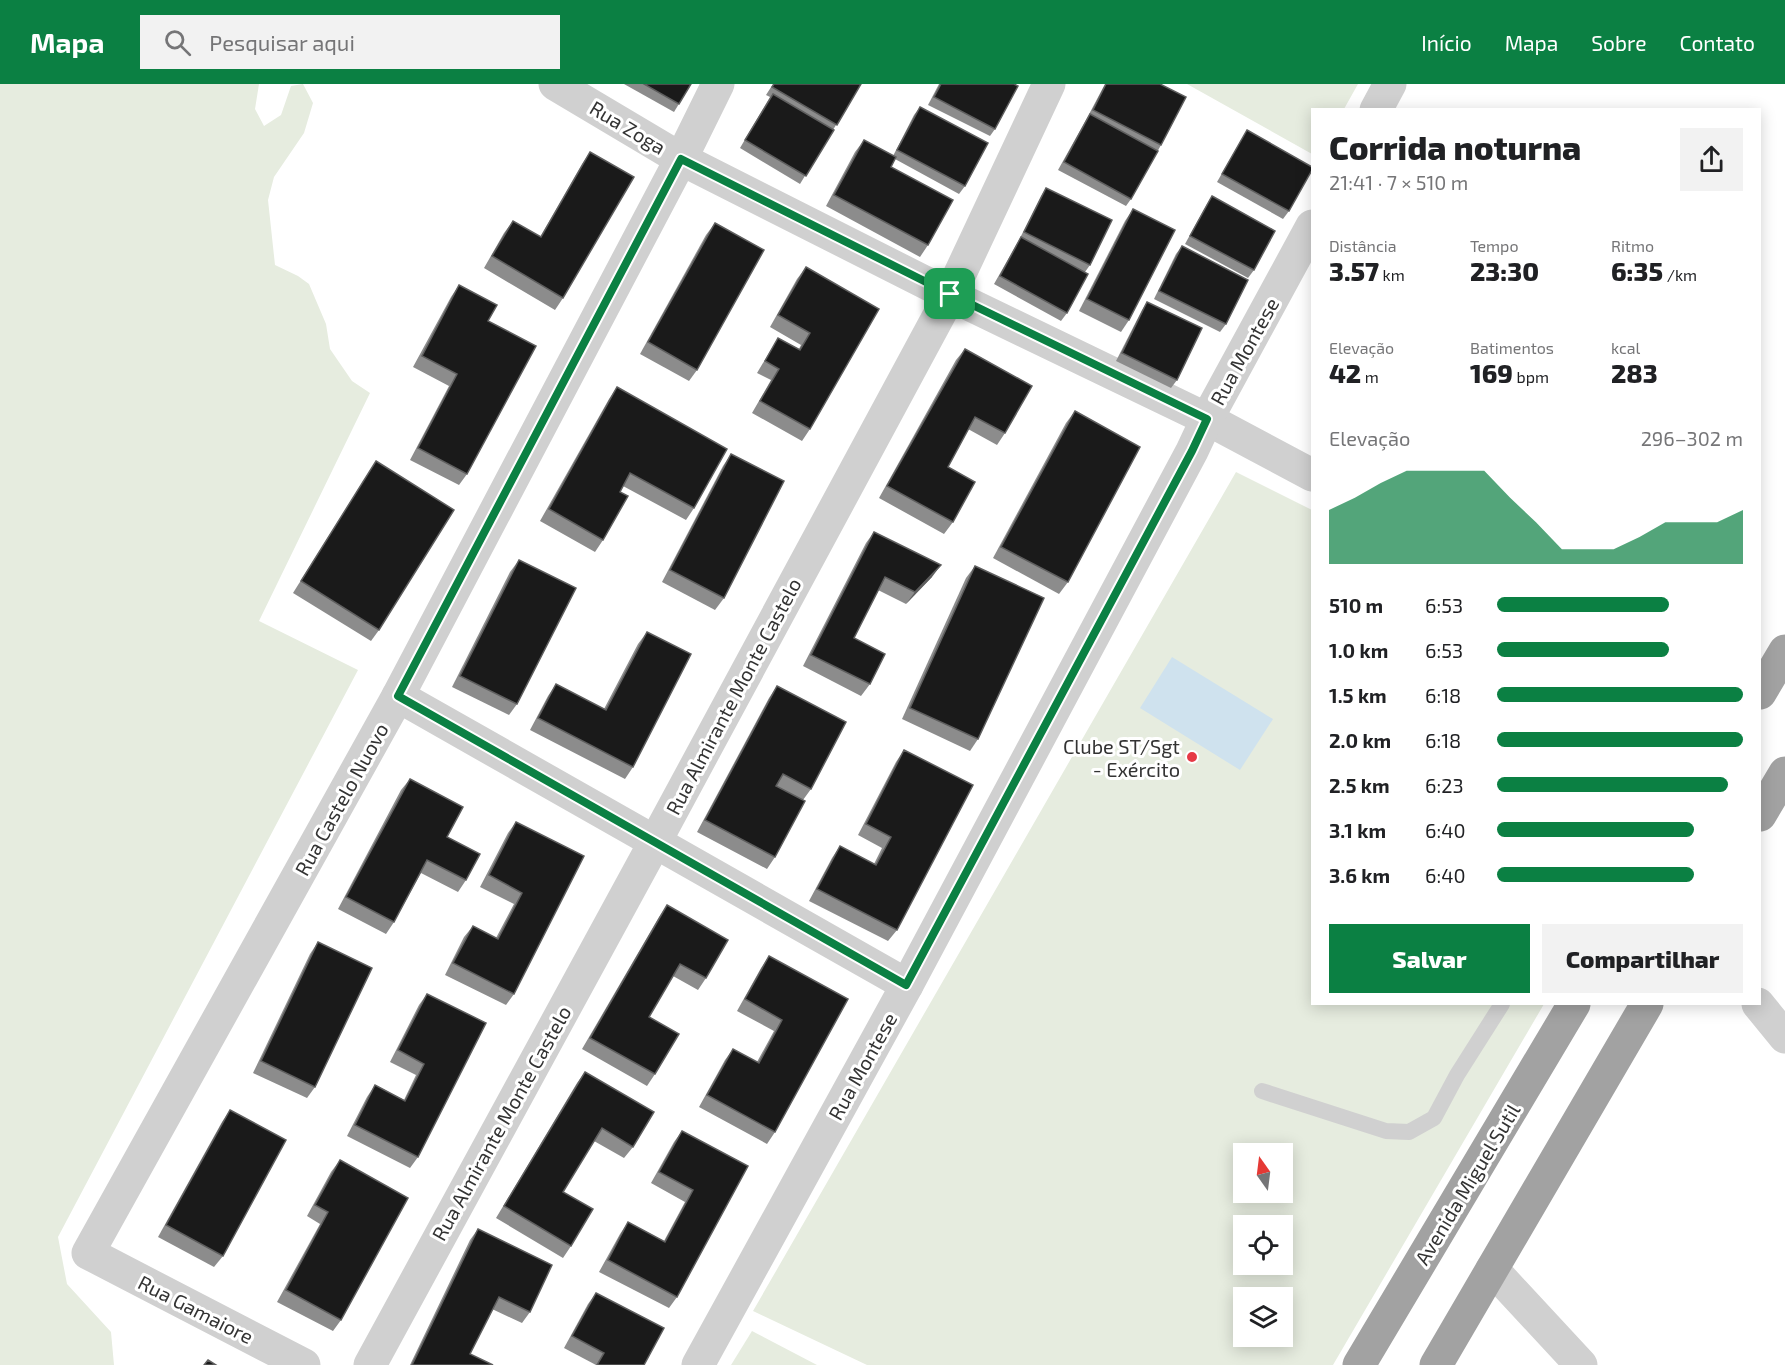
<!DOCTYPE html>
<html lang="pt">
<head>
<meta charset="utf-8">
<style>
  :root { --surface:#fff; --page:#f2f2f2; --text:#202124; --muted:#757577; --accent:#0b8043 }
  body { margin:0; font-family:"Exo 2",sans-serif; background:var(--page); color:var(--text); height:100vh; display:flex; flex-direction:column; font-size:22px; white-space:nowrap }
  * { box-sizing:border-box; margin:0 }
  p { font-size:20px; color:var(--muted) }
  .icon { flex:none; width:33px; height:33px; fill:none; stroke:currentColor; stroke-width:2; stroke-linecap:round; stroke-linejoin:round }
  .map { position:relative; flex:1; overflow:hidden }
  .panel { position:absolute; left:1311px; top:24px; width:450px; height:897px; display:flex; flex-direction:column; background:var(--surface); border-radius:0px; box-shadow:0 3px 15px #0003 }
  .panel>* { flex:none }
  .needle { width:39px; rotate:346deg }
  .controls { position:absolute; left:1233px; top:1059px; display:grid; gap:12px }
  .controls a { display:grid; place-items:center; width:60px; height:60px; border-radius:0px; background:var(--surface); box-shadow:0 3px 15px #0003; font-size:30px }
  .pin { position:absolute; display:grid; place-items:center; width:51px; height:51px; color:#fff; margin:-26px; border-radius:12px; box-shadow:0 3px 9px #0006 }
  .round { display:grid; place-items:center; flex:none; width:63px; height:63px; border-radius:0px; background:var(--page) }
  .overview { display:flex; align-items:center; justify-content:space-between; height:102px; padding:0 18px }
  h1 { font-size:33px; font-weight:800; line-height:45px }
  .figures { display:grid; grid-template-columns:repeat(3,1fr); gap:9px; height:102px; padding:6px 18px }
  .figures div { display:grid; align-content:center }
  .figures b { font-size:26px; font-weight:800 }
  .figures small { font-size:16px; font-weight:400 }
  .figures p { font-size:16px }
  .chart { height:168px; padding:12px 18px }
  .chart p { display:flex; justify-content:space-between }
  .chart svg { width:100%; height:108px; margin-top:6px; fill:var(--accent); opacity:.7 }
  .button { display:flex; gap:12px; margin-top:auto; padding:12px 18px }
  .button a { flex:1; height:69px; border-radius:0px; background:var(--accent); color:#fff; font-size:24px; font-weight:800; line-height:69px; text-align:center }
  .button a+a { background:var(--page); color:var(--text) }
  ul { padding:0 18px; list-style:none; font-size:20px }
  li { display:grid; grid-template-columns:96px 72px 1fr; align-items:center; height:45px }
  li i { height:15px; border-radius:8px; background:var(--accent) }
  header { display:flex; align-items:center; gap:36px; box-sizing:border-box; height:84px; padding:0 30px; background:var(--accent); color:#fff }
  header strong { font-size:28px }
  nav { display:flex; gap:33px; margin-inline-start:auto; font-size:21px }
  .search { width:420px; height:54px; background:var(--page); display:flex; align-items:center; gap:15px; box-sizing:border-box; padding:0 21px; border-radius:0px; color:var(--muted); font-size:22px }
  .map>svg:first-child { display:block }
  .green { fill:#e6ecdf; fill-rule:evenodd }
  .water { fill:#cfe2ee }
  .lines { fill:none; stroke-linecap:round; stroke-linejoin:round }
  .service { stroke:#d0d0d0; stroke-width:16 }
  .minor { stroke:#d0d0d0; stroke-width:33 }
  .trunk { stroke:#a2a2a2; stroke-width:33 }
  .wall { fill:#8c8c8c }
  .shaded-wall { fill:#5f5f5f }
  .building { fill:#1a1a1a; stroke:#5f5f5f; stroke-width:1.5 }
  .route-casing { stroke:#fff; stroke-width:12 }
  .route { stroke:#0b8043; stroke-width:8 }
  .poi-dot { fill:#e63946; stroke:#fff; stroke-width:2 }
  .labels { text-anchor:middle; dominant-baseline:central; stroke-width:6; stroke-linejoin:round; paint-order:stroke }
  .street-label { font-size:20px; fill:#333; stroke:#fff }
  .poi-label { font-size:20px; fill:#333; stroke:#fff; text-anchor:end }
</style>
</head>
<body>
<header>
<strong>Mapa</strong>
<div class="search"><svg class="icon" aria-label="search" viewBox="0 0 24 24"><circle cx="10" cy="10" r="6"/><path d="M15 15l6 6"/></svg>Pesquisar aqui</div>
<nav><a>Início</a><a>Mapa</a><a>Sobre</a><a>Contato</a></nav>
</header>
<div class="map">
<svg width="1785" height="1281" viewBox="0 0 1785 1281">
  <rect width="100%" height="100%" fill="#fff"/>
  <!-- green -->
  <g class="green">
    <polygon points="0,0 259,0 255,25 264,42 281,31 291,2 303,0 313,19 304,49 274,93 268,116 275,181 298,192 309,200 326,240 330,265 352,297 370,309 259,537 358,586 58,1153 67,1200 111,1248 114,1281 0,1281"/>
    <polygon points="1187,0 1358,0 1344,25 1312,26 1312,70"/>
    <path d="M1236,388L1312,426V920H1544L1333,1281H867L753,1227ZM1244,1070H1282V1108H1244ZM1244,1142H1282V1180H1244ZM1244,1214H1282V1252H1244Z"/>
    <polygon points="752,1247 817,1281 731,1281"/>
  </g>
  <!-- water -->
  <polygon class="water" points="1172,573 1273,635 1240,686 1140,624"/>
  <g class="lines">
    <!-- service -->
    <polyline class="service" points="1262,1007 1386,1047 1409,1048 1434,1034 1457,991 1502,920"/>
    <!-- minor -->
    <g class="minor">
      <polyline points="555,0 681,75 950,211 1207,335 1312,391"/>
      <polyline points="1376,26 1390,0"/>
      <polyline points="398,612 907,901"/>
      <polyline points="1758,920 1785,953"/>
      <polyline points="1492,1185 1581,1281"/>
      <polyline points="304,1281 88,1169 398,612 681,75 718,0"/>
      <polyline points="370,1281 655,758 950,211 1049,0"/>
      <polyline points="698,1281 907,901 1192,367 1207,335 1312,142"/>
    </g>
    <!-- trunk -->
    <g class="trunk">
      <polyline points="1760,609 1785,567"/>
      <polyline points="1760,731 1785,689"/>
      <polyline points="1359,1281 1574,920"/>
      <polyline points="1436,1281 1647,920"/>
    </g>
  </g>
  <!-- wall -->
  <g class="wall">
    <polygon points="624,0 691,0 674,28"/>
    <polygon points="773,0 861,0 800,100 740,64 770,13 766,11"/>
    <polygon points="939,0 1014,0 995,45 990,52 928,21"/>
    <polygon points="1105,0 1160,0 1161,61 1131,115 1126,122 1058,86 1087,34"/>
    <polygon points="920,23 965,102 959,110 895,75 891,83 928,161 920,173 826,122 855,68 864,56 893,72 914,31"/>
    <polygon points="1247,46 1289,127 1283,135 1217,98"/>
    <polygon points="590,68 563,214 555,226 484,184 504,149 513,137 540,153 582,80"/>
    <polygon points="1046,104 1090,181 1085,188 1067,229 1061,237 994,200 1019,156 1041,112"/>
    <polygon points="1212,112 1254,186 1248,194 1185,160 1207,120"/>
    <polygon points="1133,125 1129,236 1121,248 1079,227 1125,137"/>
    <polygon points="715,139 697,286 689,297 640,270 706,151"/>
    <polygon points="1182,162 1226,240 1220,248 1154,215 1176,170"/>
    <polygon points="806,183 879,225 810,345 802,357 752,329 771,296 757,289 778,254 799,265 801,261 770,243 797,195"/>
    <polygon points="459,201 488,237 467,390 459,401 410,376 449,302 413,283 451,213"/>
    <polygon points="1147,218 1177,296 1171,304 1116,277 1142,226"/>
    <polygon points="965,265 1005,349 997,361 968,345 948,383 953,438 944,450 879,414 956,276"/>
    <polygon points="617,303 694,424 686,436 623,402 620,408 603,456 595,468 540,437 609,315"/>
    <polygon points="1075,327 1068,498 1059,510 993,474 1066,339"/>
    <polygon points="731,370 724,514 715,526 662,498 723,382"/>
    <polygon points="376,377 379,546 371,557 293,509"/>
    <polygon points="874,448 932,493 906,520 878,506 854,554 870,600 861,612 803,582 866,459"/>
    <polygon points="519,476 517,620 509,631 452,603 510,488"/>
    <polygon points="975,482 978,655 970,667 902,635 966,494"/>
    <polygon points="647,548 633,683 625,695 530,646 548,612 556,600 604,625 638,560"/>
    <polygon points="777,602 811,705 803,716 775,773 767,785 697,748 769,614"/>
    <polygon points="904,666 897,846 888,857 809,817 832,774 840,762 874,780 882,764 858,751 896,678"/>
    <polygon points="410,695 447,753 466,796 458,808 421,789 394,838 386,850 338,825 401,706"/>
    <polygon points="516,738 584,772 514,910 506,921 445,891 464,853 473,842 496,854 514,820 480,803 508,749"/>
    <polygon points="667,821 706,894 698,906 673,892 649,933 655,990 647,1002 582,965 659,833"/>
    <polygon points="318,858 315,1003 307,1014 253,989 310,870"/>
    <polygon points="769,872 848,915 775,1048 767,1060 699,1023 725,976 733,965 757,978 774,947 737,927 761,884"/>
    <polygon points="427,910 486,939 418,1073 410,1084 347,1052 367,1013 375,1001 404,1016 416,991 390,978 419,921"/>
    <polygon points="585,988 633,1063 624,1074 594,1057 563,1108 571,1162 563,1174 496,1134 577,999"/>
    <polygon points="230,1026 223,1172 214,1183 158,1153 222,1038"/>
    <polygon points="682,1047 748,1082 677,1213 669,1224 599,1188 620,1150 628,1138 664,1157 685,1118 651,1099 674,1058"/>
    <polygon points="340,1076 341,1236 333,1247 277,1218 320,1140 307,1132 331,1088"/>
    <polygon points="478,1145 530,1228 522,1239 492,1225 470,1270 493,1281 410,1281 470,1156"/>
    <polygon points="596,1209 644,1281 596,1281 564,1264 588,1220"/>
  </g>
  <!-- shaded-wall -->
  <polygon class="shaded-wall" points="941,481 932,493 906,520 915,508"/>
  <!-- building -->
  <g class="building">
    <polygon points="644,0 691,0 679,20"/>
    <polygon points="774,0 861,0 837,41 772,3"/>
    <polygon points="941,0 1014,0 1018,2 995,45 934,13"/>
    <polygon points="1106,0 1160,0 1186,13 1161,61 1093,26"/>
    <polygon points="773,10 834,46 806,92 745,56"/>
    <polygon points="920,23 988,59 965,102 897,66"/>
    <polygon points="1090,30 1158,67 1131,115 1064,78"/>
    <polygon points="1247,46 1312,83 1312,86 1289,127 1222,90"/>
    <polygon points="864,56 896,73 891,83 953,116 928,161 834,111"/>
    <polygon points="590,68 634,93 563,214 492,172 513,137 541,153"/>
    <polygon points="1046,104 1112,136 1090,181 1024,148"/>
    <polygon points="1212,112 1275,147 1254,186 1190,152"/>
    <polygon points="1133,125 1175,146 1129,236 1087,215"/>
    <polygon points="715,139 764,166 697,286 648,258"/>
    <polygon points="1021,153 1088,190 1067,229 1000,192"/>
    <polygon points="1182,162 1248,196 1226,240 1159,207"/>
    <polygon points="806,183 879,225 810,345 760,317 779,285 765,277 778,254 800,266 810,249 778,231"/>
    <polygon points="459,201 497,221 488,237 536,262 467,390 418,364 457,290 422,272"/>
    <polygon points="1147,218 1202,244 1177,296 1122,269"/>
    <polygon points="965,265 1032,302 1005,349 975,333 948,383 975,398 953,438 887,402"/>
    <polygon points="617,303 727,365 694,424 630,389 620,408 628,412 603,456 549,425"/>
    <polygon points="1075,327 1140,363 1068,498 1001,463"/>
    <polygon points="731,370 784,397 724,514 670,486"/>
    <polygon points="376,377 454,426 379,546 301,497"/>
    <polygon points="874,448 941,481 915,508 885,493 854,554 885,570 870,600 811,571"/>
    <polygon points="519,476 576,504 517,620 460,592"/>
    <polygon points="975,482 1044,514 978,655 910,624"/>
    <polygon points="647,548 691,570 633,683 538,634 556,600 606,626"/>
    <polygon points="777,602 846,638 811,705 783,690 776,702 805,717 775,773 705,736"/>
    <polygon points="904,666 973,701 897,846 817,805 840,762 876,781 891,753 866,740"/>
    <polygon points="410,695 463,723 447,753 480,770 466,796 427,776 394,838 346,813"/>
    <polygon points="516,738 584,772 514,910 453,879 473,842 498,855 522,809 489,791"/>
    <polygon points="667,821 728,856 706,894 680,880 649,933 679,950 655,990 590,954"/>
    <polygon points="318,858 372,884 315,1003 261,977"/>
    <polygon points="769,872 848,915 775,1048 707,1011 733,965 759,979 782,936 745,915"/>
    <polygon points="427,910 486,939 418,1073 355,1041 375,1001 405,1017 424,980 398,966"/>
    <polygon points="585,988 654,1028 633,1063 602,1044 563,1108 593,1125 571,1162 504,1122"/>
    <polygon points="230,1026 286,1056 223,1172 166,1141"/>
    <polygon points="682,1047 748,1082 677,1213 608,1176 628,1138 665,1158 693,1106 659,1088"/>
    <polygon points="340,1076 408,1114 341,1236 286,1206 328,1128 315,1121"/>
    <polygon points="478,1145 552,1181 530,1228 499,1213 470,1270 493,1281 412,1281"/>
    <polygon points="596,1209 664,1244 644,1281 597,1281 604,1269 572,1252"/>
    <polygon points="208,1276 216,1281 204,1281"/>
  </g>
  <g class="lines">
    <!-- route casing -->
    <g class="route-casing">
      <polygon id="route" points="681,75 950,210 1207,335 1192,367 906,901 398,612"/>
    </g>
    <!-- route -->
    <use href="#route" class="route"/>
  </g>
  <!-- markers -->
  <circle class="poi-dot" cx="1192" cy="673" r="6"/>
  <g class="labels">
    <!-- street labels -->
    <g class="street-label">
      <text transform="translate(628 43) rotate(31)">Rua Zoga</text>
      <text transform="translate(1244 267) rotate(-61)">Rua Montese</text>
      <text transform="translate(733 612) rotate(-62)">Rua Almirante Monte Castelo</text>
      <text transform="translate(341 715) rotate(-61)">Rua Castelo Nuovo</text>
      <text transform="translate(862 982) rotate(-61)">Rua Montese</text>
      <text transform="translate(501 1039) rotate(-61)">Rua Almirante Monte Castelo</text>
      <text transform="translate(1467 1100) rotate(-59)">Avenida Miguel Sutil</text>
      <text transform="translate(196 1225) rotate(27)">Rua Gamaiore</text>
    </g>
    <!-- poi labels -->
    <g class="poi-label">
      <text x="1180" y="662">Clube ST/Sgt<tspan x="1180" dy="23">- Exército</tspan></text>
    </g>
  </g>
</svg>
<div class="controls">
<a><svg class="needle" viewBox="-14 -14 28 28"><path d="M0-13l5 13h-10z" fill="#e53935"/><path d="M0 13l5-13h-10z" fill="#757577"/></svg></a>
<a><svg class="icon" aria-label="locate" viewBox="0 0 24 24"><circle cx="12" cy="12" r="6"/><path d="M12 2v4M12 18v4M2 12h4M18 12h4"/></svg></a>
<a><svg class="icon" aria-label="layers" viewBox="0 0 24 24"><path d="M12 4l9 5-9 5-9-5zM3 14l9 5 9-5"/></svg></a>
</div>
<div class="pin" style="left:950px;top:210px;background:#1e9e55"><svg class="icon" aria-label="arrive" viewBox="0 0 24 24"><path d="M6 21V4h12l-3 4 3 4H6"/></svg></div>
<section class="panel">
<div class="overview"><div><h1>Corrida noturna</h1><p>21:41 · 7 × 510 m</p></div><a class="round"><svg class="icon" aria-label="share" viewBox="0 0 24 24"><path d="M12 15V3M7 8l5-5 5 5M5 13v7h14v-7"/></svg></a></div>
<div class="figures">
<div><p>Distância</p><b>3.57<small> km</small></b></div>
<div><p>Tempo</p><b>23:30</b></div>
<div><p>Ritmo</p><b>6:35<small> /km</small></b></div>
</div>
<div class="figures">
<div><p>Elevação</p><b>42<small> m</small></b></div>
<div><p>Batimentos</p><b>169<small> bpm</small></b></div>
<div><p>kcal</p><b>283</b></div>
</div>
<div class="chart"><p><span>Elevação</span>296–302 m</p>
<svg viewBox="0 0 160 44" preserveAspectRatio="none"><path d="M0 44V22L10 17L20 11L30 6L40 6L50 6L60 6L70 17L80 27L90 38L100 38L110 38L120 33L130 27L140 27L150 27L160 22V44z"/></svg>
</div>
<ul>
<li><b>510 m</b>6:53<i style="width:70%"></i></li>
<li><b>1.0 km</b>6:53<i style="width:70%"></i></li>
<li><b>1.5 km</b>6:18<i style="width:100%"></i></li>
<li><b>2.0 km</b>6:18<i style="width:100%"></i></li>
<li><b>2.5 km</b>6:23<i style="width:94%"></i></li>
<li><b>3.1 km</b>6:40<i style="width:80%"></i></li>
<li><b>3.6 km</b>6:40<i style="width:80%"></i></li>
</ul>
<div class="button"><a>Salvar</a><a>Compartilhar</a></div>
</section>
</div>
</body>
</html>
